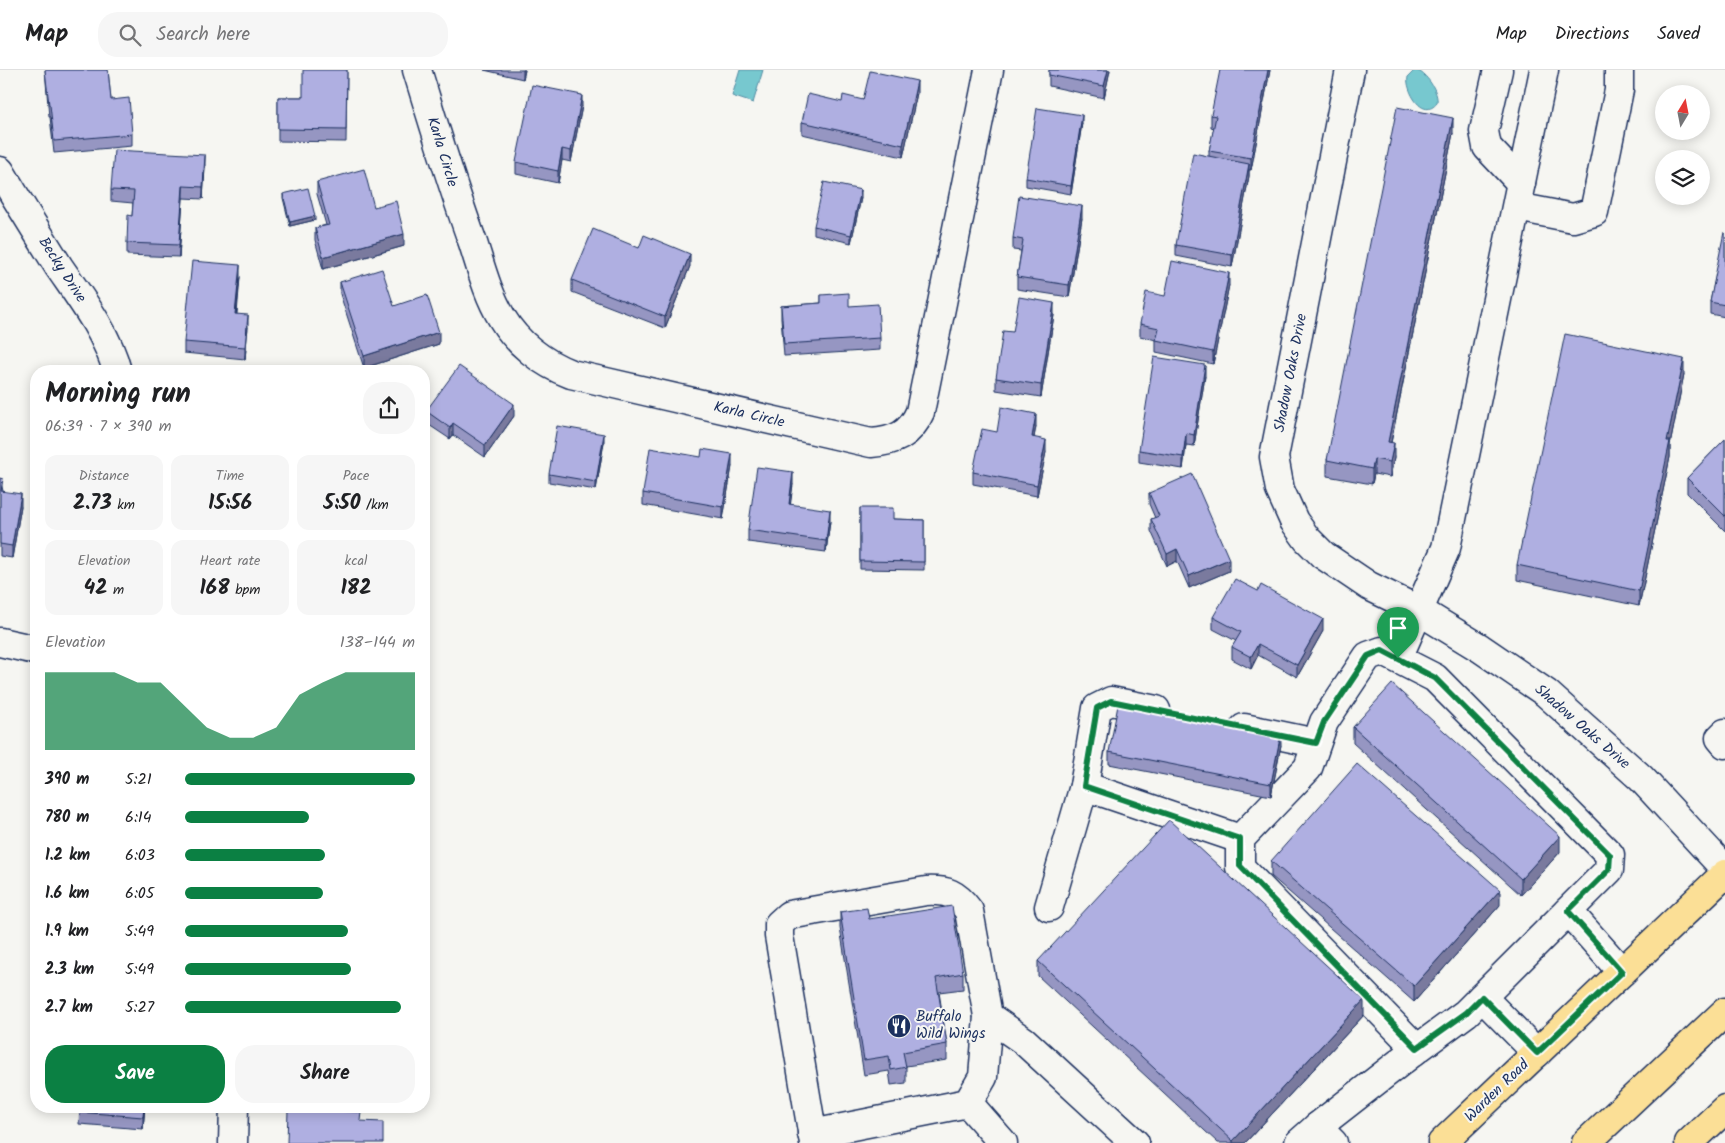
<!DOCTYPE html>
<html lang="en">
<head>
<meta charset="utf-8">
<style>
  :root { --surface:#fff; --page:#f6f6f6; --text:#202124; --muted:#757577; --line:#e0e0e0; --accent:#0b8043 }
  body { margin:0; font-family:Kalam,sans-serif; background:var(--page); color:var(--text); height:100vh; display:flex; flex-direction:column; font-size:19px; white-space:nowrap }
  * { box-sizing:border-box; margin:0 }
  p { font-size:16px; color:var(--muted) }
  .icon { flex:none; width:28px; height:28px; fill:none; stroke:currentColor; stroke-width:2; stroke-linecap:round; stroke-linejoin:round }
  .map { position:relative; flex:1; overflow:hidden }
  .drawer { position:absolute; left:30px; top:295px; width:400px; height:748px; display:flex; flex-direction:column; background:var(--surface); border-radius:20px; box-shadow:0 2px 12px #0003 }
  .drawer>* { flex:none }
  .needle { width:32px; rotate:10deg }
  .fabs { position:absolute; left:1655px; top:15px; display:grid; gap:10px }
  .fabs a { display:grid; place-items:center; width:55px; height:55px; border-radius:50%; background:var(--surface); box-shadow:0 2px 12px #0003; font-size:25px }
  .pin { position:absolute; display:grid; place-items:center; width:42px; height:42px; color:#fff; margin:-51px -21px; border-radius:50% 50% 50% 0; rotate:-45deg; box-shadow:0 0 5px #0007 }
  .pin .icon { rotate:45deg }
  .round { display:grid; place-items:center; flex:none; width:52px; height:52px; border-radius:20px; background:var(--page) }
  .overview { display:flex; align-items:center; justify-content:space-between; height:85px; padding:0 15px }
  h1 { font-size:28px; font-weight:700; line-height:38px }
  .figures { display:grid; grid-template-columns:repeat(3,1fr); gap:8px; height:85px; padding:5px 15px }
  .figures div { display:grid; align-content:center; border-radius:12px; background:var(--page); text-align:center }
  .figures b { font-size:21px; font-weight:700 }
  .figures small { font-size:14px; font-weight:400 }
  .figures p { font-size:14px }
  .chart { height:140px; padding:10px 15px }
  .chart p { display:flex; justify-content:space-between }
  .chart svg { width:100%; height:90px; margin-top:5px; fill:var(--accent); opacity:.7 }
  .cta { display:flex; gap:10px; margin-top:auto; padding:10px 15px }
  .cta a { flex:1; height:58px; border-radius:20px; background:var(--accent); color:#fff; font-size:20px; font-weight:700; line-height:58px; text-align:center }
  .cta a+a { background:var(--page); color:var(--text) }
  ul { padding:0 15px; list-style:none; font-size:16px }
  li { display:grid; grid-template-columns:80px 60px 1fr; align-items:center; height:38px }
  li i { height:12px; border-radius:6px; background:var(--accent) }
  header { display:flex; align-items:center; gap:30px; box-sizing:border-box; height:70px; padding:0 25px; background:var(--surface); border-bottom:1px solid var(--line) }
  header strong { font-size:24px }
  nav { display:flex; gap:28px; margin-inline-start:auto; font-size:18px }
  .search { width:350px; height:45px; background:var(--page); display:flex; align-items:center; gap:12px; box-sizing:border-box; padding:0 18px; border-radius:20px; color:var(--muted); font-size:19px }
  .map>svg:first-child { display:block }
  .water { fill:#77c8cf; stroke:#528ba2 }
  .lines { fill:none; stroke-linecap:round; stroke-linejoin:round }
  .minor-casing { stroke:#1b2f5e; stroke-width:31 }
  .major-casing { stroke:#1b2f5e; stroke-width:31 }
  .highway-casing { stroke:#1b2f5e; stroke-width:31 }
  .minor { stroke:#f6f6f2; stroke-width:28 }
  .major { stroke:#fbdf96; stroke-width:28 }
  .highway { stroke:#fbdf96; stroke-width:28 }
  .wall { fill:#9696c2; stroke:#1b2f5e }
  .shaded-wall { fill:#7a7a9e; stroke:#1b2f5e }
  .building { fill:#afafe1; stroke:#1b2f5e }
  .route-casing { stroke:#fff; stroke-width:10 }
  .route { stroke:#0b8043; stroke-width:6 }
  .labels { text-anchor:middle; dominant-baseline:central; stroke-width:4; stroke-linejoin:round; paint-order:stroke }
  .street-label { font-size:15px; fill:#1b2f5e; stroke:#f6f6f2 }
  .poi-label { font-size:15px; fill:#1b2f5e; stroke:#f6f6f2; text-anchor:start }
</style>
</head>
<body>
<header>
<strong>Map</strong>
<div class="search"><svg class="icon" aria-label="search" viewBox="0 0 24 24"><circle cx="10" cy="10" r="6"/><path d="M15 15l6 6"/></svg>Search here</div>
<nav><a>Map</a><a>Directions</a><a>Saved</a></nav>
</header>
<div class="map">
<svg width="1725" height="1073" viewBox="0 0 1725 1073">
  <rect width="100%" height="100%" fill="#f6f6f2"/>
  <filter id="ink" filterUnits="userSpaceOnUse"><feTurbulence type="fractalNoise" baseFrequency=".02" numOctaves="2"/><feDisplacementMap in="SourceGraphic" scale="10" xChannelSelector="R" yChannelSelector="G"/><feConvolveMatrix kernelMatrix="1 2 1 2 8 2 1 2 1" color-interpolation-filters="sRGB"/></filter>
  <g filter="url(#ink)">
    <!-- water -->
    <g class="water">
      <polygon points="740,0 763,0 753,33 732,26"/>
      <path d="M1415,0C1426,2 1439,22 1437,33C1422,52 1405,18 1408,7Z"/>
    </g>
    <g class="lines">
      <!-- minor casing -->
      <g class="minor-casing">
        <g id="minor">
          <path d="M417,0C435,58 452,116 473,173C481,198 488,225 502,248C517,273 542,293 571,304L871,373C895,371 910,365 920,342L989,0"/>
          <polyline points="1350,0 1274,387 1280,420 1294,451 1307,469 1323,485 1369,516 1418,540 1480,578 1546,623 1641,708 1725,799"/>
          <polyline points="1498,0 1484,61 1487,77 1521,113"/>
          <path d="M0,101C19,133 39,165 59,197C81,229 107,263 117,301"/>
          <polyline points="1517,137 1573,148 1594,142 1619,20 1619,0"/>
          <polyline points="0,572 36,580"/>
          <polyline points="1398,588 1446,478 1544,0"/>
          <polyline points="1244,658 1316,673"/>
          <polyline points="1725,663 1720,668 1725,674"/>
          <polyline points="1084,716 1240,769"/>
          <polyline points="1049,837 1084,716 1097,638 1111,631 1156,640"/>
          <polyline points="1568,841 1622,902"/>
          <polyline points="1482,927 1537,983"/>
          <polyline points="968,1033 1003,1073"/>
          <polyline points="812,1064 968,1033 983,1007 988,946"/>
          <polyline points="233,1073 234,1036"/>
          <path d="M814,1073L779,866V854L789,845L926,821C947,820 956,823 969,841L988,946L1024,971L1135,1073"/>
          <polyline points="1299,1073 1317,1057"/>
          <polyline points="1333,1073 1317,1057 1417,979 1466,943 1609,800 1610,785 1435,608 1382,581 1368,586 1324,652 1308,698 1240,769 1240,797 1417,979"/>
        </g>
      </g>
      <!-- major casing -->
      <g class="major-casing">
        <polyline id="major" points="1442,1073 1725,804"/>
      </g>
      <!-- highway casing -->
      <g class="highway-casing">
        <g id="highway">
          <polyline points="1586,1073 1725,942"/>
          <polyline points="1689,1073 1725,1039"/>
        </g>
      </g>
      <!-- minor -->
      <use href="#minor" class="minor"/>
      <!-- major -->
      <use href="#major" class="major"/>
      <!-- highway -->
      <use href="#highway" class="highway"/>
    </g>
    <!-- wall -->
    <g class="wall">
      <polygon points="45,0 108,0 111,30 132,64 132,76 54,83 50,47 49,47"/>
      <polygon points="347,0 346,72 278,71 278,27 303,27"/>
      <polygon points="484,0 525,0 523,9"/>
      <polygon points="1049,0 1110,0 1104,28 1049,16"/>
      <polygon points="1270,0 1251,100 1249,100 1249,106 1232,197 1176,186 1176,175 1209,86 1209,81 1214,58 1211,57 1211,45"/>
      <polygon points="917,23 903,87 802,64 802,52 863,30"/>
      <polygon points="582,36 571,92 562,90 558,113 516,104 516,92"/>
      <polygon points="1082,53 1071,124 1026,116 1026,108"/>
      <polygon points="1453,63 1391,373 1394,388 1390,407 1374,404 1372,414 1327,406 1327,390"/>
      <polygon points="205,97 203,129 183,128 179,187 127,185 127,173 132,146 133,133 111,131 111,120"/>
      <polygon points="317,112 374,137 404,176 323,199 315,170 315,158 326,155 317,124"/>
      <polygon points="283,124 315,150 290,156 283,128"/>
      <polygon points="861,128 851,173 814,164 814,156"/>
      <polygon points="1082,148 1069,227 1017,219 1017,207 1021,181 1013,180 1013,168"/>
      <polygon points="1725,163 1725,247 1710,244 1710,232"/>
      <polygon points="639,178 690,196 665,258 572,222 572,210"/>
      <polygon points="240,207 237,244 248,257 245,289 184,283 184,272"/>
      <polygon points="340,212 394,236 439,274 364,298 340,224"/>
      <polygon points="1229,215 1213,294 1156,282 1156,270 1140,266 1140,254 1165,226"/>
      <polygon points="821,225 880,268 880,280 784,286 781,248 781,236 821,233"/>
      <polygon points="1054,245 1041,327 996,320 996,308 1013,262"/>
      <polygon points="1684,304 1670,375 1670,387 1639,536 1517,510 1517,495"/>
      <polygon points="1205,306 1194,376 1186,375 1183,399 1139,392 1139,380"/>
      <polygon points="426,341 514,346 485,387 453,365 450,369 426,353"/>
      <polygon points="1036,356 1034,367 1046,382 1037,426 973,414 973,402 997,362"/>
      <polygon points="1725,369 1725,461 1687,423 1687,408"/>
      <polygon points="604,372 596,420 549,412 549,404"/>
      <polygon points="732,396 723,449 643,435 643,423"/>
      <polygon points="0,408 3,421 21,436 12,488 0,486"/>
      <polygon points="793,414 790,434 830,451 826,482 748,472 748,460"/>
      <polygon points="1149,423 1229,501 1189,518 1177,491 1167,496 1151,461 1151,449 1155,448 1149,434"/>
      <polygon points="860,438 893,449 924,450 924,500 860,499"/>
      <polygon points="1213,547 1323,561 1297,607 1258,585 1251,599 1232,589 1232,577 1236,571 1213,559"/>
      <polygon points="1353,657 1560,782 1521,825 1353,673"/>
      <polygon points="1281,675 1271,726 1109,694 1109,682"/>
      <polygon points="1271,791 1500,835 1414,932 1271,806"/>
      <polygon points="840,842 869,849 963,903 963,919 939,922 947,974 947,990 906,996 906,1013 891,1015 889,1001 864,1005 840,858"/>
      <polygon points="1038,891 1364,945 1245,1073 1218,1073 1038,906"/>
      <polygon points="80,1036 145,1036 143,1059 79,1054"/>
    </g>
    <!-- shaded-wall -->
    <g class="shaded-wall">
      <polygon points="523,0 525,0 523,9"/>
      <polygon points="1108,0 1110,0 1104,28 1104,16"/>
      <polygon points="1268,0 1270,0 1251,100 1251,88"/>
      <polygon points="917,11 917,23 903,87 903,75"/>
      <polygon points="582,25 582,36 571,92 571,81"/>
      <polygon points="1082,45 1082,53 1071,124 1071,116"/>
      <polygon points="1453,48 1453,63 1388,387 1388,372"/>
      <polygon points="562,79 562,90 558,113 558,101"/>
      <polygon points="205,85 205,97 203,129 203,117"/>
      <polygon points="1249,94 1249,106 1232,197 1232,185"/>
      <polygon points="183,116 183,128 179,187 179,175"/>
      <polygon points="861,120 861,128 851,173 851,165"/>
      <polygon points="1082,136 1082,148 1069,227 1069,215"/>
      <polygon points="315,146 315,150 290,156 290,152"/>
      <polygon points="404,164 404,176 323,199 323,187"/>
      <polygon points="690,184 690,196 665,258 665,247"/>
      <polygon points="240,195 240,207 235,256 235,244"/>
      <polygon points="1229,203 1229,215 1213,294 1213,282"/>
      <polygon points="1054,233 1054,245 1041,327 1041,315"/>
      <polygon points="248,245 248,257 245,289 245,277"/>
      <polygon points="439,262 439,274 364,298 364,286"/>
      <polygon points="1684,289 1684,304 1670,375 1670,387 1639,536 1639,521 1667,371"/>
      <polygon points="1205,295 1205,306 1194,376 1194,365"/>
      <polygon points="514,334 514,346 485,387 485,375"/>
      <polygon points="1036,344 1036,356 1032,379 1032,367"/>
      <polygon points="453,353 453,365 450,369 450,358"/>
      <polygon points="1186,363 1186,375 1183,399 1183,387"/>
      <polygon points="604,364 604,372 596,420 596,412"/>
      <polygon points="1046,370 1046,382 1037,426 1037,415"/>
      <polygon points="1394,373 1394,388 1390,407 1390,392"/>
      <polygon points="732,384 732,396 723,449 723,437"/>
      <polygon points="1374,389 1374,404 1372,414 1372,399"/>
      <polygon points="793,402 793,414 789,446 789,434"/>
      <polygon points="21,424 21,436 12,488 12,476"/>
      <polygon points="830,440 830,451 826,482 826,471"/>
      <polygon points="1177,479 1177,491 1167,496 1167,484"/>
      <polygon points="1229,489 1229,501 1189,518 1189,506"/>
      <polygon points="1323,549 1323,561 1297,607 1297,595"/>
      <polygon points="1258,574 1258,585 1251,599 1251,587"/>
      <polygon points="1281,663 1281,675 1271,726 1271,714"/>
      <polygon points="1560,766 1560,782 1521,825 1521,809"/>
      <polygon points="1500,820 1500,835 1414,932 1414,916"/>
      <polygon points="1364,930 1364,945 1245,1073 1233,1073 1233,1071"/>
      <polygon points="144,1036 145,1036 143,1059 143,1047"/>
    </g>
    <!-- building -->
    <g class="building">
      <polygon points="45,0 108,0 111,30 129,28 132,64 54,71 50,35 49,35"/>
      <polygon points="303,0 347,0 346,60 278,59 278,27 303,27"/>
      <polygon points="1049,0 1108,0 1104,16 1049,5"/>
      <polygon points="1220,0 1268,0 1251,88 1209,81 1216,46 1211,45"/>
      <polygon points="870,1 917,11 903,75 802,52 808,24 842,32 843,25 863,30"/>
      <polygon points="532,15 582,25 571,81 562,79 558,101 516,92"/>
      <polygon points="1397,37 1453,48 1388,372 1394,373 1390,392 1374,389 1372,399 1327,390"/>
      <polygon points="1037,38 1082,45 1071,116 1026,108"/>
      <polygon points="114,80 205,85 203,117 183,116 179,175 127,173 128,145 132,146 134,121 111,120"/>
      <polygon points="1193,83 1249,94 1232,185 1176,175"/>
      <polygon points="364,99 374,137 396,131 404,164 323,187 315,158 329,155 317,112"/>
      <polygon points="824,112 861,120 851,165 814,156"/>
      <polygon points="308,118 315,146 290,152 283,124"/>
      <polygon points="1019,126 1082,136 1069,215 1017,207 1023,170 1013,168"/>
      <polygon points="593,159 639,178 644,165 690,184 665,247 572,210"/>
      <polygon points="1724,162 1725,163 1725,235 1710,232"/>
      <polygon points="192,191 240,195 235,244 248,245 245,277 184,272"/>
      <polygon points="1172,191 1229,203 1213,282 1156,270 1159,258 1140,254 1146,222 1165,226"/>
      <polygon points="382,199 394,236 427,225 439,262 364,286 340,212"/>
      <polygon points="849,223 849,236 878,234 880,268 784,274 781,236 821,233 821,225"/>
      <polygon points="1019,227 1054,233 1041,315 996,308 1003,261 1013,262"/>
      <polygon points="1565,264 1684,289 1667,371 1670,371 1639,521 1517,495"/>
      <polygon points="1154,287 1205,295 1194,365 1186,363 1183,387 1139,380"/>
      <polygon points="459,296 514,334 485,375 453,353 450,358 426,341"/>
      <polygon points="1001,337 1036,344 1032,367 1046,370 1037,415 973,402 982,359 997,362"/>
      <polygon points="557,356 604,364 596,412 549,404"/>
      <polygon points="1725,369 1725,446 1687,408"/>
      <polygon points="650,378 701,387 702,379 732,384 723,437 643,423"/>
      <polygon points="757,397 793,402 789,434 830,440 826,471 748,460"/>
      <polygon points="1192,404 1229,489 1189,506 1177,479 1167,484 1151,449 1159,446 1149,423"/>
      <polygon points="0,408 3,409 1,421 21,424 12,476 0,474"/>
      <polygon points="860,438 893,438 893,449 924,450 924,492 860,491"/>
      <polygon points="1235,509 1258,521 1261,515 1323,549 1297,595 1258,574 1251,587 1232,577 1241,562 1213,547"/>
      <polygon points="1392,614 1560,766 1521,809 1353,657"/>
      <polygon points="1119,630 1281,663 1271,714 1109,682"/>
      <polygon points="1357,694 1500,820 1414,916 1271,791"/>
      <polygon points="1169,750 1364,930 1233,1071 1038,891"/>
      <polygon points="952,836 963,903 936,908 947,974 903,982 906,997 891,1000 889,986 864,990 840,842 867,838 869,849"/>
      <polygon points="80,1036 144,1036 143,1047 79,1042"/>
      <polygon points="288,1040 361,1042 360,1051 383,1052 383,1073 287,1073"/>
    </g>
  </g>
  <g class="lines" filter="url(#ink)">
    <!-- route casing -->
    <g class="route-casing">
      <polygon id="route" points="1382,580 1435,608 1610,785 1609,800 1568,841 1622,902 1537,983 1482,927 1466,943 1417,978 1240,796 1240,769 1084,716 1097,638 1111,631 1316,673 1324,652 1368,586"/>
    </g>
    <!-- route -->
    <use href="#route" class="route"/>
  </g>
  <!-- icons -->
  <defs>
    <g id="restaurant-disc" transform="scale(1.25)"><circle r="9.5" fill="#1b2f5e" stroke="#f6f6f2"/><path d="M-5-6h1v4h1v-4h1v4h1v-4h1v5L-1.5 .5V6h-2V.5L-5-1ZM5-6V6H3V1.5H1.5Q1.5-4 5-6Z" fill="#fff"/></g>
  </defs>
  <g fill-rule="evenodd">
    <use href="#restaurant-disc" x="899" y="956"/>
  </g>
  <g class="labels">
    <!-- street labels -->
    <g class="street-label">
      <text transform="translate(442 82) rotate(73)">Karla Circle</text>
      <text transform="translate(62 200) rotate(57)">Becky Drive</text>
      <text transform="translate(1291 303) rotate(-79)">Shadow Oaks Drive</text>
      <text transform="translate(749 345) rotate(13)">Karla Circle</text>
      <text transform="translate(1582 657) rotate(41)">Shadow Oaks Drive</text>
      <text transform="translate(1497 1021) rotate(-44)">Warden Road</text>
    </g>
    <!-- poi labels -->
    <g class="poi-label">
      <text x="916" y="947">Buffalo<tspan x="916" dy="17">Wild Wings</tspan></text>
    </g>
  </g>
</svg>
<div class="fabs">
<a><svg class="needle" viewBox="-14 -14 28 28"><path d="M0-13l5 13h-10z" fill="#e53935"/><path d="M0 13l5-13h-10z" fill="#757577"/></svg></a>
<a><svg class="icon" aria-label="layers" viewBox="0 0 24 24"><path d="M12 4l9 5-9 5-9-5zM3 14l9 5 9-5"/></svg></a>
</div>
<div class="pin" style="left:1398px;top:588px;background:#1e9e55"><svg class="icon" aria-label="arrive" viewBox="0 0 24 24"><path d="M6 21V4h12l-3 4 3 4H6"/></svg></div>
<section class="drawer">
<div class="overview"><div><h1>Morning run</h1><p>06:39 · 7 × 390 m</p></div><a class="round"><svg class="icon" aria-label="share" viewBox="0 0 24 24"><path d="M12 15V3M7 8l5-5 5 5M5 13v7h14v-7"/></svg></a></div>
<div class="figures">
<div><p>Distance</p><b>2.73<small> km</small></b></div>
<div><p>Time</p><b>15:56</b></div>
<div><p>Pace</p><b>5:50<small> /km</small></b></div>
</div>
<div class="figures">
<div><p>Elevation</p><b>42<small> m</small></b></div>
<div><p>Heart rate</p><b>168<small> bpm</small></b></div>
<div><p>kcal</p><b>182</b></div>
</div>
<div class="chart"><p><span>Elevation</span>138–144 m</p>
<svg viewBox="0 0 160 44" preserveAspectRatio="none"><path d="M0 44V6L10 6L20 6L30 6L40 11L50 11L60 22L70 33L80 38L90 38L100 33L110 17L120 11L130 6L140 6L150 6L160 6V44z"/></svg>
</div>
<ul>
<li><b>390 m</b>5:21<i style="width:100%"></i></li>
<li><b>780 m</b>6:14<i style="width:54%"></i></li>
<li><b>1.2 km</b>6:03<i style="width:61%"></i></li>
<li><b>1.6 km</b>6:05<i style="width:60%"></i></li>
<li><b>1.9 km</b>5:49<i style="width:71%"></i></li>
<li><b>2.3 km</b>5:49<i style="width:72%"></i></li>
<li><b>2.7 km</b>5:27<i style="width:94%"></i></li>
</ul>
<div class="cta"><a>Save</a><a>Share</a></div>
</section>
</div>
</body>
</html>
